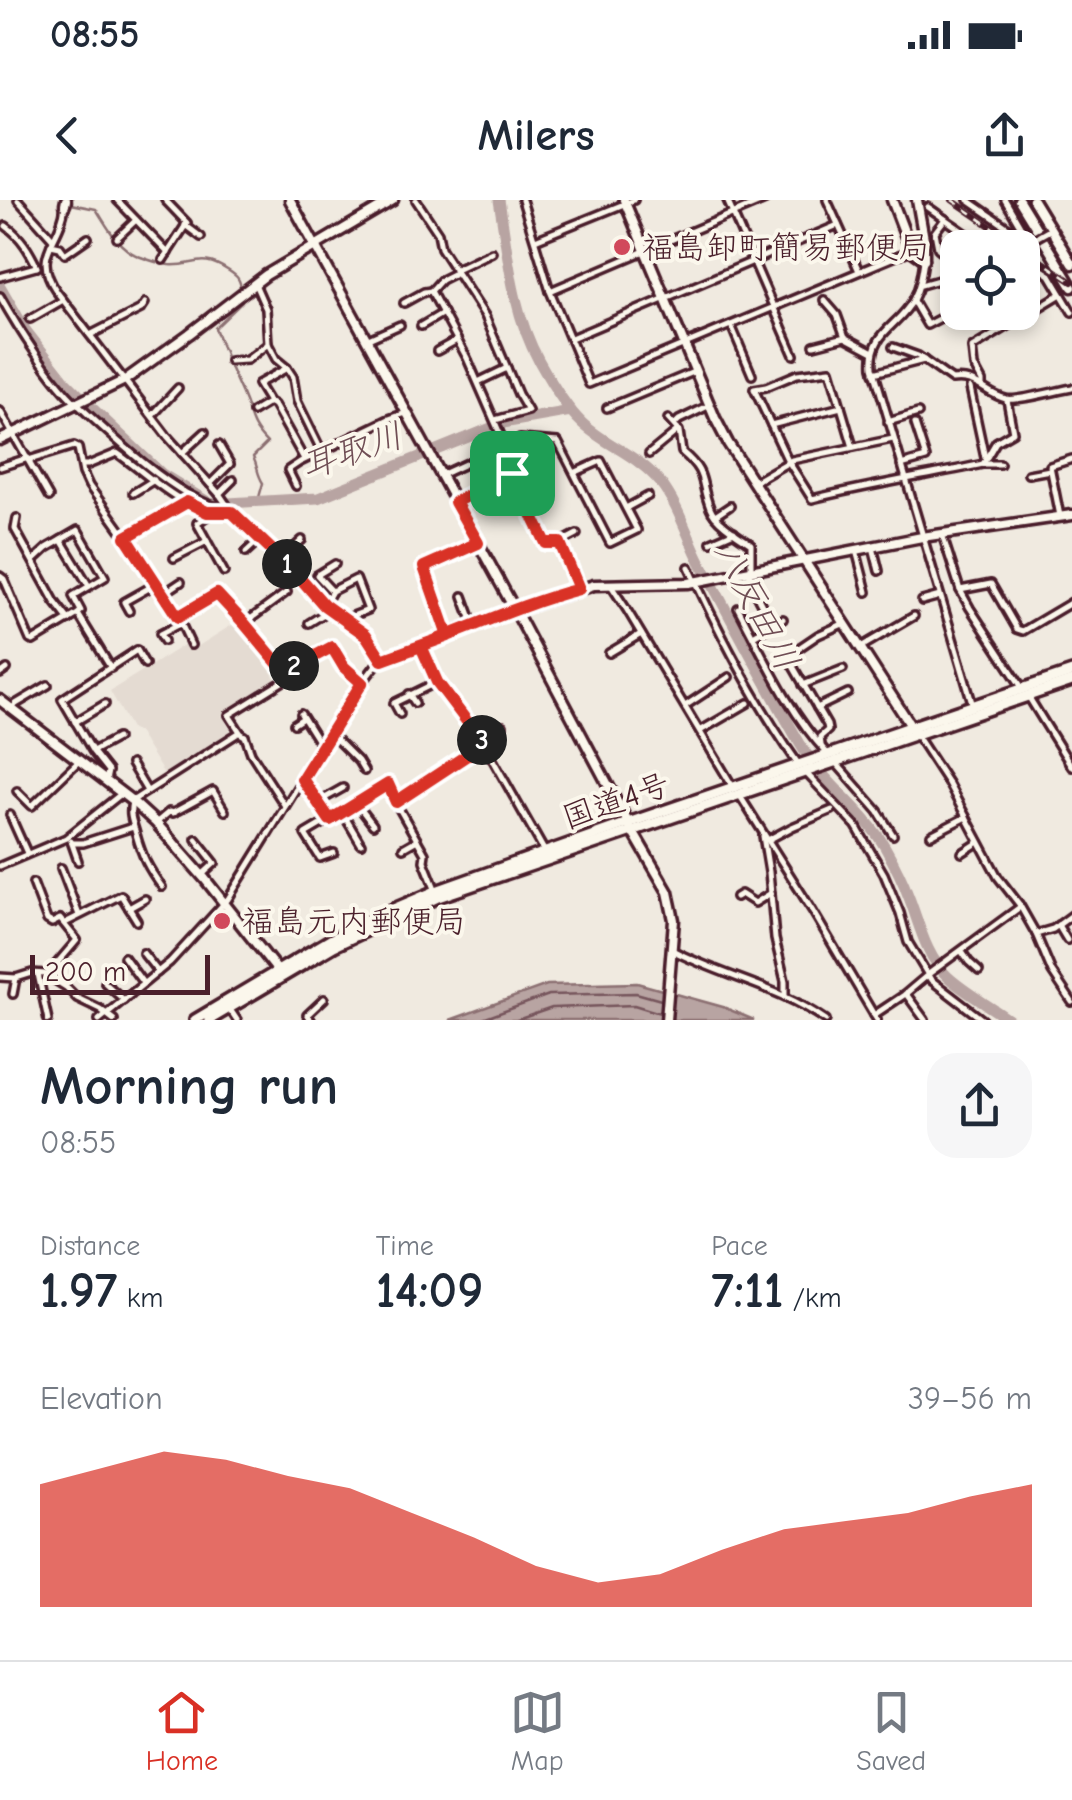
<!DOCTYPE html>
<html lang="en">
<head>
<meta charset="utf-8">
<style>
  :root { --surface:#fff; --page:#f6f6f7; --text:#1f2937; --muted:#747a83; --line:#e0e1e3; --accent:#d93025 }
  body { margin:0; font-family:"Comic Neue","Klee One",sans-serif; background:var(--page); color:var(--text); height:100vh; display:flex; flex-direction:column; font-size:38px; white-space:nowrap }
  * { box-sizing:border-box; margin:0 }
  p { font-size:32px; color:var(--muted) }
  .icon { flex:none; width:55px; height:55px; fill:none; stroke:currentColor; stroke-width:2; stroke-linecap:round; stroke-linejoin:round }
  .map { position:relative; height:820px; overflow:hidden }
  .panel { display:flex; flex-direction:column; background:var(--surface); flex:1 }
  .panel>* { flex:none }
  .fabs { position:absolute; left:940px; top:30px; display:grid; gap:20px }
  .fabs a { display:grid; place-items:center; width:100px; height:100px; border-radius:20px; background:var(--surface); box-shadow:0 5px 15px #0003; font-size:50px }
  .scale { position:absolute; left:30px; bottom:25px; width:180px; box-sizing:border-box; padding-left:10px; border:5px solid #4a1f2b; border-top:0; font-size:28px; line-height:35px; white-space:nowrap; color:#4a1f2b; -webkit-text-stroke:8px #fbf7ec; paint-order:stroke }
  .pin { position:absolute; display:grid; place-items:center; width:85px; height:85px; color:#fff; margin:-42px; border-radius:20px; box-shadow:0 5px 15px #0006 }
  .km { position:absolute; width:50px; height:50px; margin:-25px; border-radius:50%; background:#222; color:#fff; font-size:28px; line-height:50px; text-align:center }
  .round { display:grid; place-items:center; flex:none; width:105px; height:105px; border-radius:30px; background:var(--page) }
  .headline { display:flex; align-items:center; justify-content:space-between; height:170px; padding:0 40px }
  h1 { font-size:55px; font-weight:600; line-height:75px }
  .metrics { display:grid; grid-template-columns:repeat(3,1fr); gap:15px; height:170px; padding:10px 40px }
  .metrics div { display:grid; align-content:center }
  .metrics b { font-size:50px; font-weight:600 }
  .metrics small { font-size:28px; font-weight:400 }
  .metrics p { font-size:28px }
  .chart { height:280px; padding:20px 40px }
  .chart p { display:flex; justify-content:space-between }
  .chart svg { width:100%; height:180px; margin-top:10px; fill:var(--accent); opacity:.7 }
  .status { display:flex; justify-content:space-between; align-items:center; height:70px; padding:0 50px; background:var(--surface); direction:ltr }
  .status svg { height:28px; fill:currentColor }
  header { display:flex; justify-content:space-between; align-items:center; height:130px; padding:0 40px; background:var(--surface); font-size:45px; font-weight:600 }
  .tab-bar { display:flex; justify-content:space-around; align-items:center; height:140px; border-top:2px solid var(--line); background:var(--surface); font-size:28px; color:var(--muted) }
  .tab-bar a { display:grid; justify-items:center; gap:5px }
  .tab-bar .selected { color:var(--accent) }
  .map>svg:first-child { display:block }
  .built { fill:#e4dbd2 }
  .water { fill:#b8a4a2; stroke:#8c6f72; stroke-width:2.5 }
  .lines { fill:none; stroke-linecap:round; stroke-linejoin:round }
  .shore { stroke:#76545b; stroke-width:2.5 }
  .stream { stroke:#8c6f72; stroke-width:2.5 }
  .river { stroke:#b8a4a2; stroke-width:11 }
  .street-casing { stroke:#4a1f2b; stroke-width:12 }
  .secondary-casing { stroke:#4a1f2b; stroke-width:15 }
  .highway-casing { stroke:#4a1f2b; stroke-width:16 }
  .street { stroke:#fbf7ec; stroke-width:5 }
  .secondary { stroke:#fbf7ec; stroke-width:8 }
  .highway { stroke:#fbf7ec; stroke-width:9 }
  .rail-casing { stroke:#4a1f2b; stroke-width:6 }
  .rail { stroke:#fbf7ec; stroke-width:2.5; stroke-dasharray:8; stroke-linecap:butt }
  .street-bridge-casing { stroke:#4a1f2b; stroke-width:12; stroke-linecap:butt }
  .street-bridge { stroke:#fbf7ec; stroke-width:5 }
  .route-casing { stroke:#fff; stroke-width:20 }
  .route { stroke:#d93025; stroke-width:12 }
  .poi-dot { fill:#d1495b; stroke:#fbf7ec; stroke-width:4 }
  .labels { text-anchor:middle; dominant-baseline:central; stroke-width:8; stroke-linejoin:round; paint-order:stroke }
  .poi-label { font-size:32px; fill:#4a1f2b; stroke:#fbf7ec; text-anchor:start }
  .street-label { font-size:32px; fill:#4a1f2b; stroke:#fbf7ec }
  .water-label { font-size:35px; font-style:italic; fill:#704e55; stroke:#fbf7ec }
</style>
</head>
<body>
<div class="status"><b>08:55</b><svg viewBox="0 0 49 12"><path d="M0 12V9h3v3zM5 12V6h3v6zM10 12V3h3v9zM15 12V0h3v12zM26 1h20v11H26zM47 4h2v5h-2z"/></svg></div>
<header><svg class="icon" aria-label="back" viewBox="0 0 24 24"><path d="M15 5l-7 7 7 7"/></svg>Milers<svg class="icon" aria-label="share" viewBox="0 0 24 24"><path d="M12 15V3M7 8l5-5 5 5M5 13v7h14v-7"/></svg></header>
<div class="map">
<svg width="1072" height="820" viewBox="0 0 1072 820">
  <rect width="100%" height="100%" fill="#f0eae0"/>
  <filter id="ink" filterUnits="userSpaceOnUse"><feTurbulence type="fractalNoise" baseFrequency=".01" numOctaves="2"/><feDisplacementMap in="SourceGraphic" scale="20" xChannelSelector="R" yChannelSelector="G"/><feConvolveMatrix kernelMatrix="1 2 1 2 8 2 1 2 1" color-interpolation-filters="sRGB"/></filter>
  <g filter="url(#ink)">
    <!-- built -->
    <polygon class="built" points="235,423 257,448 277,482 222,515 232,534 164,574 138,532 132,530 110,491 187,443 192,450"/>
    <!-- water -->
    <polygon class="water" points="637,783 723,807 754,820 450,820 547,785"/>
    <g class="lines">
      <!-- shore -->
      <g class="shore">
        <polyline points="480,820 549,795 636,793 661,800"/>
        <polyline points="517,820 552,808 634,805 660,813"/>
      </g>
      <!-- stream -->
      <g class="stream">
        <path d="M71,4L96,9C108,27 117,47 138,56C146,59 160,64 169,65C196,67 200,52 229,71C237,76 240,79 241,89"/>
        <path d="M242,102L215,128C223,151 232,172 242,194C252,216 248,224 267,243L253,257C258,267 257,274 263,283L258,301"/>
      </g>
      <!-- river -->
      <g class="river">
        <path d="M499,0C508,54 512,112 539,161C549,179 567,209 582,223C605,245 638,255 660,282C679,306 687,336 701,363C733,423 765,483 799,542C822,582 862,608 885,647C894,663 902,678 908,695C919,722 925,755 947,776C965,793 989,805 1009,820"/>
        <polyline points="0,86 26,131 65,181 90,206 162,274 211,304 318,298 503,223 571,211"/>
      </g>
      <!-- street casing -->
      <g class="street-casing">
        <g id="street">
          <polyline points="18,0 53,39"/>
          <polyline points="117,0 168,53"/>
          <polyline points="416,0 438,33 441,48 485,116 518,194 528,211 495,220"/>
          <polyline points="522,0 550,91 589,184 911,50"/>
          <polyline points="727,0 794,155"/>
          <polyline points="827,0 859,71"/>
          <polyline points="968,0 1020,36 1026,36 1032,40"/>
          <polyline points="1005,0 1026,36"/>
          <path d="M65,5C61,44 30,52 57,92L167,236L220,295L235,317L296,373L324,405L366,435L382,460L376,465L359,487L228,699L170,762L99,820"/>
          <polyline points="928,7 945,19"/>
          <polyline points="185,25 201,37"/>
          <path d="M6,26C21,37 29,50 37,67"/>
          <polyline points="117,38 136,20"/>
          <polyline points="535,40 634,0"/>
          <polyline points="51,45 60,47 65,54 88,38"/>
          <polyline points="163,60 187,23 165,0"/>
          <path d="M924,60C922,74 920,87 913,100C899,126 870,132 873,167L973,506"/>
          <polyline points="958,65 938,48 935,32 945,19 987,48"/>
          <polyline points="1022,66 1030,62 1050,75 1072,112"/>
          <polyline points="454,70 492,52"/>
          <path d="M455,73L441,80L431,91L467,158L515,268C502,286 474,289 456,301"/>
          <polyline points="0,77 36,67"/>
          <polyline points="255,84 266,109 268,144 276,159 287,168 293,177 297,201 322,252"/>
          <polyline points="921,85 949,77 958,67"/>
          <polyline points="550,91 765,0"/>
          <path d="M0,96C18,128 50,179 77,204C111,235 185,307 229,309"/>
          <polyline points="824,100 837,115 845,137"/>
          <polyline points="913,101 927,125 946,115"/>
          <polyline points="404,103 424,92 431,91"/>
          <polyline points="987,112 997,132"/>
          <polyline points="30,119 63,100"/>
          <polyline points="731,125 752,175"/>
          <polyline points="421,126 443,113"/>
          <polyline points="90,135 141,109 145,103"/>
          <polyline points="571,138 838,25"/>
          <polyline points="366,140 400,125"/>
          <polyline points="814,145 845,137 873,152"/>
          <path d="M893,147L918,156L952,180C977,176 985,194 1006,199C1016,202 1059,190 1072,188"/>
          <polyline points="437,151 457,140"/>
          <polyline points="230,161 247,160 268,144"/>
          <polyline points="287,168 258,184 269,202 274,205 304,259"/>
          <polyline points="874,173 924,160"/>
          <polyline points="478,182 507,168"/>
          <polyline points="982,186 982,181 974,166 972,148 1061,94"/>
          <polyline points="970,188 985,258"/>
          <polyline points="607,208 696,171"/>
          <polyline points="0,211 49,297"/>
          <polyline points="253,212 268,203"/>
          <polyline points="153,215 178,188"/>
          <path d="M668,219L679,231L682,252C708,274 699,280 710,308C715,322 739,336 751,344V371"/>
          <polyline points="888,222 918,213"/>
          <polyline points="674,225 679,220 710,205"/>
          <polyline points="771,225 841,207"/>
          <path d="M853,247L830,170L797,174L766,187L754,189L788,261L812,299C869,285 926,276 983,264L996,242L1013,232L1007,200"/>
          <polyline points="182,253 205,232"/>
          <polyline points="649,254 678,230"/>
          <polyline points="29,260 74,246 78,248 83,273 89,286 122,332 178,417 191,445"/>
          <polyline points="983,264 1000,264"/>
          <path d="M82,265H88L117,253C150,276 189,318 232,313"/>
          <polyline points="901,265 926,258 915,224"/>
          <polyline points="0,267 28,258"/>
          <polyline points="512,273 547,343 560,343 579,389"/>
          <polyline points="1028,274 1050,270"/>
          <polyline points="441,275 520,239 558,242 610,343 637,330 601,261 574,273"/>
          <polyline points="754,282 792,260 893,239"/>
          <polyline points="210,284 230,264 219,245"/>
          <polyline points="296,286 288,270 300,262 389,219 406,213"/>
          <polyline points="133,293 154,280"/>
          <polyline points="219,294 233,280"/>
          <polyline points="626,308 648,296"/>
          <polyline points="208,312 207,316 197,323 224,372"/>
          <polyline points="715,316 730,306"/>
          <polyline points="1060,316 1050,266 1072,259"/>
          <polyline points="17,318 15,329 55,402 69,420"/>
          <polyline points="942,334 960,390 970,408 1023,489"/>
          <polyline points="126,337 187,302"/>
          <polyline points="61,340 89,386"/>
          <polyline points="711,342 734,332"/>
          <polyline points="560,343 577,334"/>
          <polyline points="873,347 879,371"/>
          <polyline points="856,350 867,392"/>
          <polyline points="246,352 260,339"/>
          <polyline points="174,358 207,341"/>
          <polyline points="282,359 302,340"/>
          <polyline points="33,361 47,348 78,330 105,377 73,396 81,411 78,414"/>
          <path d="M689,367C720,435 756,504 799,565"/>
          <polyline points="749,373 757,396 772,425"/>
          <polyline points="0,376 4,379 30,440 33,441 78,414 111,468"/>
          <polyline points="610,384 627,410 733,587"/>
          <polyline points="960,390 991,384 1017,429 1023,431 1072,402"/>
          <polyline points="332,391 317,375 335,364"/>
          <polyline points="163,394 181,382"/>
          <polyline points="463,396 474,426"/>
          <polyline points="922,401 940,396"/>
          <polyline points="324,405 332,391 356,379 368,410 350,417 347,422"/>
          <path d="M738,408C764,457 789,513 827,553"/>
          <polyline points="129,411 124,402 156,384"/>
          <polyline points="245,423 287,392"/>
          <polyline points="309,423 330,410"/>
          <polyline points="448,436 424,367 478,343"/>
          <polyline points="753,436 783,419"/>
          <polyline points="164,441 160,434 181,423"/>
          <polyline points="421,446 437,482 479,535 545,652"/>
          <polyline points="861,447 914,416"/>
          <polyline points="609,453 641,434"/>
          <polyline points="285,472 332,447 344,467 362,483"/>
          <polyline points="0,474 7,469"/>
          <polyline points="803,485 843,469"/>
          <polyline points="409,494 415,503"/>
          <polyline points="1028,496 1072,567"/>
          <polyline points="685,506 729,477"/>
          <polyline points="817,508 848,493"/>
          <polyline points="12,509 16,504 48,485"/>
          <polyline points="301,514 316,538 323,544"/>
          <polyline points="400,514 394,503 437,482"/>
          <polyline points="75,522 105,504"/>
          <polyline points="294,524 303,518"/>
          <polyline points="700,531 748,503"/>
          <polyline points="240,533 245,536 251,553 285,606"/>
          <polyline points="330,533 358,561 364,571"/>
          <polyline points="916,534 948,583 998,677 1019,704 1036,734 1052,772 1072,802"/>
          <polyline points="481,539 503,526"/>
          <polyline points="821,545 820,537 828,530 827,525 787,456 818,435 845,423"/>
          <polyline points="93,551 117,538"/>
          <polyline points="836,563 878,611 893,635"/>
          <polyline points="131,564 147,591"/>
          <polyline points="805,572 856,626 884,674 900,713 908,742 931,780 983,820"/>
          <polyline points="302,579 329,619"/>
          <polyline points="106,581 108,571 93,552 62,499 137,450 145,464"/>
          <polyline points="17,591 32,606 79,561"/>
          <polyline points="740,596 812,710 877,820"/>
          <polyline points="318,602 343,588"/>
          <polyline points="396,602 484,544"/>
          <polyline points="357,604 373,625"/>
          <polyline points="342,612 361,644"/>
          <polyline points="10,615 27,653"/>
          <polyline points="156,623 169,612 173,613 213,591 225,611"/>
          <polyline points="931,635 966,617"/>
          <polyline points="763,636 769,672 775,739 785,781 785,795"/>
          <polyline points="196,639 215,663 202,675"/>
          <polyline points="768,640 792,627 832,610"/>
          <polyline points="71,641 78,661"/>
          <polyline points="72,643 83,643 133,627"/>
          <polyline points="403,648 417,640"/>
          <polyline points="334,653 320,658 305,634 388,585 396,603 425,654 424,661 436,691"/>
          <polyline points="962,653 979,642"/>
          <polyline points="0,666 66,638 121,594"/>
          <polyline points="61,668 79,715"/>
          <polyline points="33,683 47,720 52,723 60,719 77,740 47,775"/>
          <path d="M162,687C148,668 142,656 136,634C132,619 129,617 132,601L240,532L229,515L287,479L285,470L217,394L178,417"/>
          <polyline points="736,697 741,694 755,703 771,693"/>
          <polyline points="129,708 145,699"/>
          <polyline points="65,723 121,695 137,721"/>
          <polyline points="1058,725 1067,740"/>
          <polyline points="1036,734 1053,729 1072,715"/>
          <path d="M672,750C723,777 778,786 826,820"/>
          <polyline points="962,752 969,762 979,771"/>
          <polyline points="143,753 158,772"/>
          <polyline points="124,757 143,783"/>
          <polyline points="38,774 48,820"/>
          <polyline points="0,777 16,778 32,773 45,774 66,787 77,798 100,809 114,820"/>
          <polyline points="105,783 124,800"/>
          <polyline points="13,794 16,778"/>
          <polyline points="906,794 925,820"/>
          <polyline points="229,808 237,820"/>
          <polyline points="874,815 904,795 930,773 1020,707"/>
          <polyline points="311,820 307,815 324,799"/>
        </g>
      </g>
      <!-- secondary casing -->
      <g class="secondary-casing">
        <g id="secondary">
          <polyline points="290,0 515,410 632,630 668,692 674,720 666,820"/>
          <polyline points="624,0 715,218 728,243 913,529"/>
          <polyline points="892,0 911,50 924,59"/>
          <polyline points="917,0 924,39 924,59"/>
          <polyline points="1019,0 1072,87"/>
          <polyline points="1033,0 1072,64"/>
          <polyline points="65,5 66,0"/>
          <polyline points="0,240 125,180 189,134 266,75 393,0"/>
          <polyline points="382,460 515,410 594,385 689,383 922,337 1072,315"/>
          <polyline points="0,500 132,601 156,623 205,679 281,775"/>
        </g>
      </g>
      <!-- highway casing -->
      <g class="highway-casing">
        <g id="highway">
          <polyline points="195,820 330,740 377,716 436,691 628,623 1072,472"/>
          <polyline points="209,820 334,746 438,697 1072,481"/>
        </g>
      </g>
      <!-- street -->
      <use href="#street" class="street"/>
      <!-- secondary -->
      <use href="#secondary" class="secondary"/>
      <!-- highway -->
      <use href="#highway" class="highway"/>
      <!-- rail casing -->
      <g class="rail-casing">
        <g id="rail">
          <polyline points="952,0 1022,48"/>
          <polyline points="1022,48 1072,82"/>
        </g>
      </g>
      <!-- rail -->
      <use href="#rail" class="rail"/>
      <!-- street-bridge casing -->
      <g class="street-bridge-casing">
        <polyline id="street-bridge" points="1032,40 1048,31"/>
      </g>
      <!-- street-bridge -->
      <use href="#street-bridge" class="street-bridge"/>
    </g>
  </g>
  <g class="lines" filter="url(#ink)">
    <!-- route casing -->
    <g class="route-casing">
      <path id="route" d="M512,273L455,302L478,343L424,367L448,436L382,460L366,435L324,405L296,373L232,312H207L187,302L126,337L178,417L217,394L244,423L285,472L332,447L344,467L362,483L302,579L330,620L388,584L396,602L484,544L437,482L421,446C473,427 525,403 579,389L560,343H546L512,273"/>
    </g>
    <!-- route -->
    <use href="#route" class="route"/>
  </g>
  <!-- markers -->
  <g class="poi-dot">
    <circle cx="622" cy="47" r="10"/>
    <circle cx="222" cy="721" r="10"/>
  </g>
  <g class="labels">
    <!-- poi labels -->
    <g class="poi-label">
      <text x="642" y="47">福島卸町簡易郵便局</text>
      <text x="242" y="721">福島元内郵便局</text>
    </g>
    <!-- street labels -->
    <g class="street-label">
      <text transform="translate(616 601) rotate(-19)">国道4号</text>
    </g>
    <!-- water labels -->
    <g class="water-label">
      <text transform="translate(352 251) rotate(-19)">耳取川</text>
      <text transform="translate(757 406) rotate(62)">八反田川</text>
    </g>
  </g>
</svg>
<div class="fabs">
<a><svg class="icon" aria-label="locate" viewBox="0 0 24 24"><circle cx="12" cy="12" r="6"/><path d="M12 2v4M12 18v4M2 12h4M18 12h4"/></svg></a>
</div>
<div class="scale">200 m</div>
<div class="pin" style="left:512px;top:273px;background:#1e9e55"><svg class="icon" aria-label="arrive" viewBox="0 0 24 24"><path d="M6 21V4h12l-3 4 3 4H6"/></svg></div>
<b class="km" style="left:287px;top:364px">1</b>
<b class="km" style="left:294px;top:466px">2</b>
<b class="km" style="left:482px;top:540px">3</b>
</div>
<section class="panel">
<div class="headline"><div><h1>Morning run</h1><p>08:55</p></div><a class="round"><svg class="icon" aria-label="share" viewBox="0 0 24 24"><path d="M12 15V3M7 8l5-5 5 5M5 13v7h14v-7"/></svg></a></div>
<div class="metrics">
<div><p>Distance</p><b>1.97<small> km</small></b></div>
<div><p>Time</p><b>14:09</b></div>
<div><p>Pace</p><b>7:11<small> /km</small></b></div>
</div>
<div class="chart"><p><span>Elevation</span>39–56 m</p>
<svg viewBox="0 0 160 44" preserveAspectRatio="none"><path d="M0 44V14L10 10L20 6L30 8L40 12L50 15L60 21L70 27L80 34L90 38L100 36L110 30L120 25L130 23L140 21L150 17L160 14V44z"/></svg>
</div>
</section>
<nav class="tab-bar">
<a class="selected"><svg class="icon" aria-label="home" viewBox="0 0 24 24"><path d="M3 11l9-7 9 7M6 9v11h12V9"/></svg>Home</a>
<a><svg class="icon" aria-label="map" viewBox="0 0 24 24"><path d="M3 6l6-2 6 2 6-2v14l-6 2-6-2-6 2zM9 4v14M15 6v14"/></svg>Map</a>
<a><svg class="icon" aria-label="saved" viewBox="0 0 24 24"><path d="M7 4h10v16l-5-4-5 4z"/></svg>Saved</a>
</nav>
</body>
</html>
